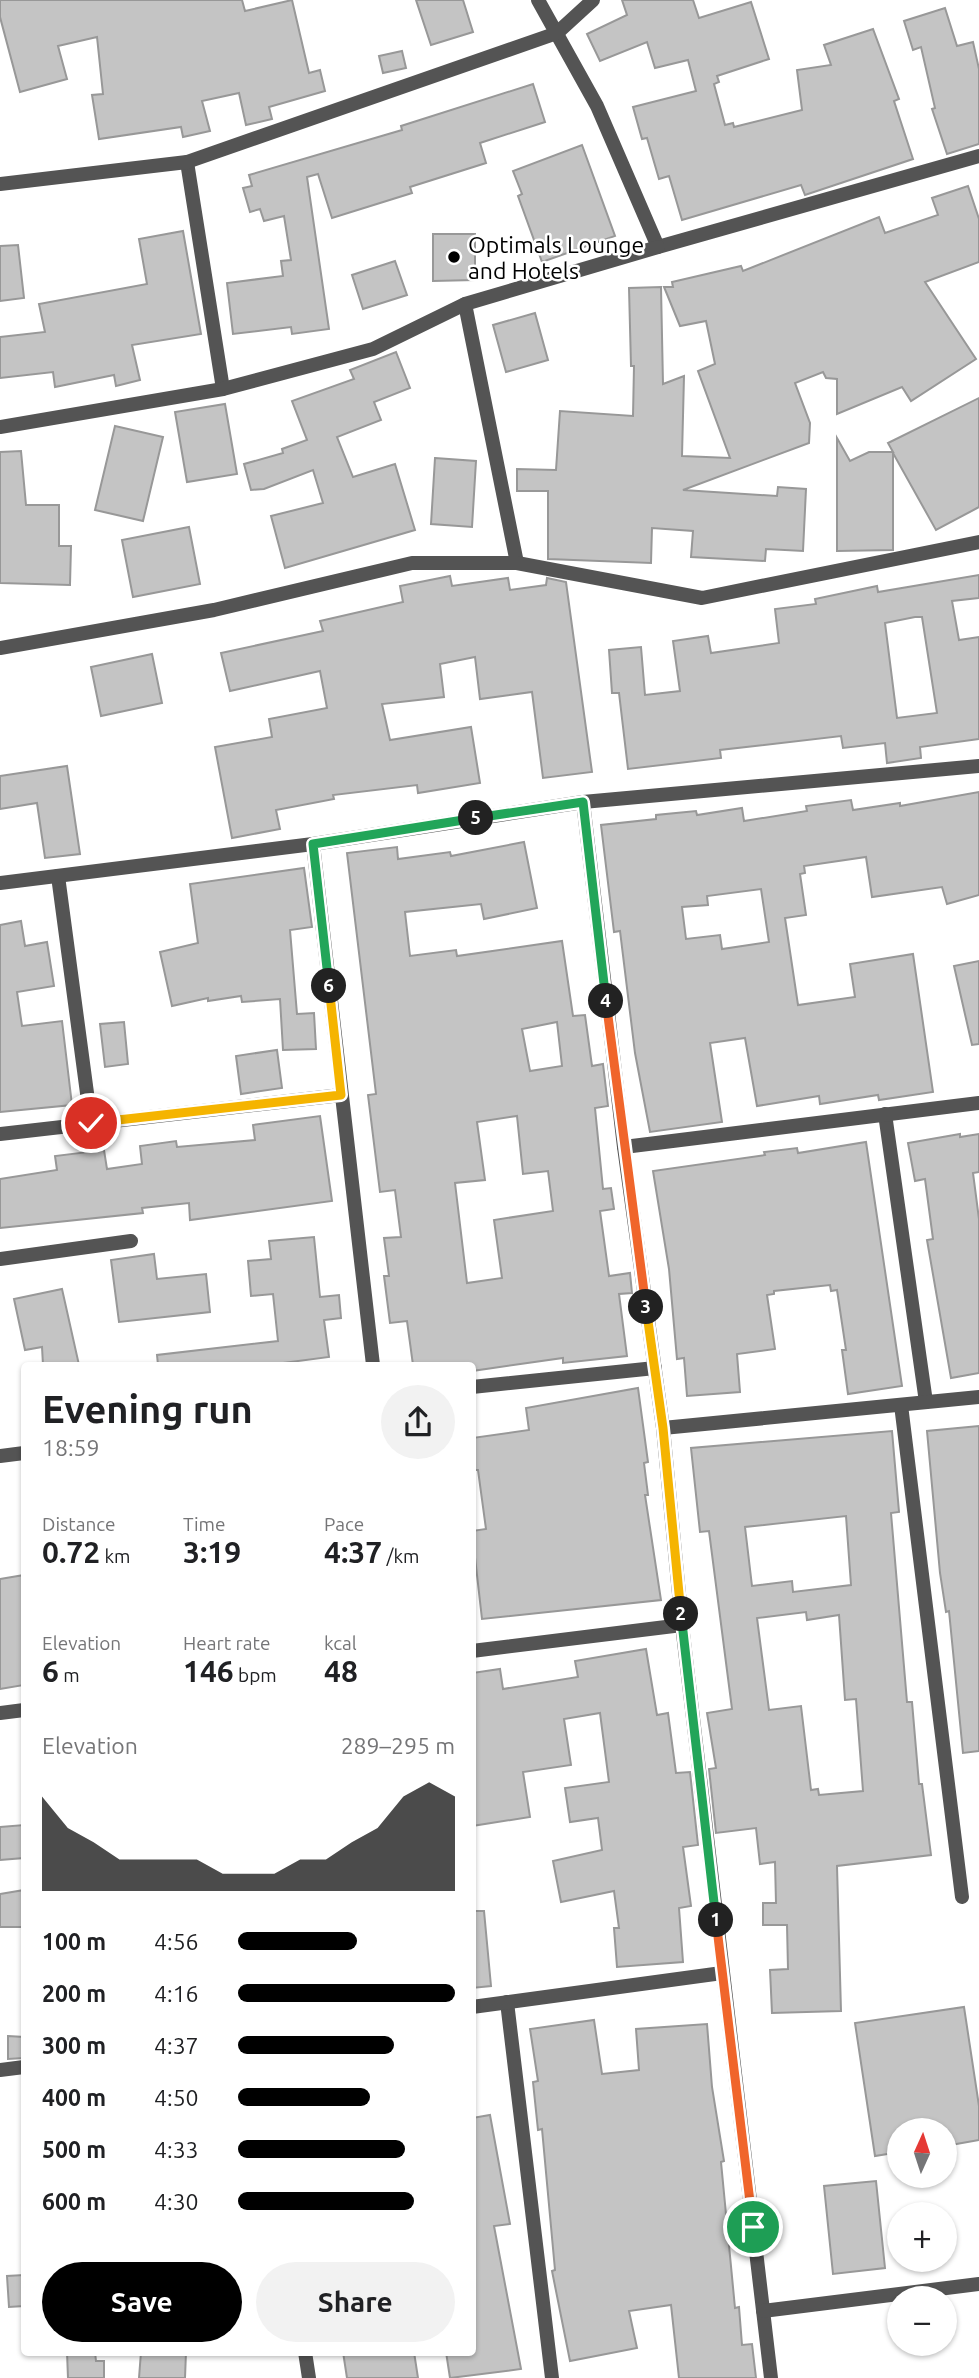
<!DOCTYPE html>
<html lang="en">
<head>
<meta charset="utf-8">
<style>
  :root { --surface:#fff; --page:#f2f2f2; --text:#202124; --muted:#757577; --accent:#000 }
  body { margin:0; font-family:Ubuntu,sans-serif; background:var(--page); color:var(--text); height:100vh; display:flex; flex-direction:column; font-size:26px; white-space:nowrap }
  * { box-sizing:border-box; margin:0 }
  p { font-size:23px; color:var(--muted) }
  .icon { flex:none; width:38px; height:38px; fill:none; stroke:currentColor; stroke-width:2; stroke-linecap:round; stroke-linejoin:round }
  .map { position:relative; flex:1; overflow:hidden }
  .details { position:absolute; left:21px; top:1362px; width:455px; height:994px; display:flex; flex-direction:column; background:var(--surface); border-radius:7px; box-shadow:0 2px 5px #0004 }
  .details>* { flex:none }
  .needle { width:46px; rotate:3deg }
  .fabs { position:absolute; left:887px; top:2118px; display:grid; gap:14px }
  .fabs a { display:grid; place-items:center; width:70px; height:70px; border-radius:50%; background:var(--surface); box-shadow:0 2px 5px #0004; font-size:35px }
  .pin { position:absolute; display:grid; place-items:center; width:60px; height:60px; color:#fff; margin:-30px; border:4px solid #fff; border-radius:50%; box-shadow:0 2px 7px #0007 }
  .km { position:absolute; width:35px; height:35px; margin:-18px; border-radius:50%; background:#222; color:#fff; font-size:19px; line-height:35px; text-align:center }
  .round { display:grid; place-items:center; flex:none; width:74px; height:74px; border-radius:37px; background:var(--page) }
  .head { display:flex; align-items:center; justify-content:space-between; height:119px; padding:0 21px }
  h1 { font-size:38px; font-weight:600; line-height:52px }
  .metrics { display:grid; grid-template-columns:repeat(3,1fr); gap:10px; height:119px; padding:7px 21px }
  .metrics div { display:grid; align-content:center }
  .metrics b { font-size:30px; font-weight:600 }
  .metrics small { font-size:19px; font-weight:400 }
  .metrics p { font-size:19px }
  .chart { height:196px; padding:14px 21px }
  .chart p { display:flex; justify-content:space-between }
  .chart svg { width:100%; height:126px; margin-top:7px; fill:var(--accent); opacity:.7 }
  .button { display:flex; gap:14px; margin-top:auto; padding:14px 21px }
  .button a { flex:1; height:80px; border-radius:42px; background:var(--accent); color:#fff; font-size:28px; font-weight:600; line-height:80px; text-align:center }
  .button a+a { background:var(--page); color:var(--text) }
  ul { padding:0 21px; list-style:none; font-size:23px }
  li { display:grid; grid-template-columns:112px 84px 1fr; align-items:center; height:52px }
  li i { height:18px; border-radius:9px; background:var(--accent) }
  .map>svg:first-child { display:block }
  .building { fill:#c4c4c4; stroke:#989898; stroke-width:2; fill-rule:evenodd }
  .lines { fill:none; stroke-linecap:round; stroke-linejoin:round }
  .minor { stroke:#545454; stroke-width:14 }
  .split-1-casing { stroke:#fff; stroke-width:14 }
  .split-2-casing { stroke:#fff; stroke-width:14 }
  .split-3-casing { stroke:#fff; stroke-width:14 }
  .split-4-casing { stroke:#fff; stroke-width:14 }
  .split-5-casing { stroke:#fff; stroke-width:14 }
  .split-6-casing { stroke:#fff; stroke-width:14 }
  .split-7-casing { stroke:#fff; stroke-width:14 }
  .split-1 { stroke:#f0652b; stroke-width:9 }
  .split-2 { stroke:#22a559; stroke-width:9 }
  .split-3 { stroke:#f5b400; stroke-width:9 }
  .split-4 { stroke:#f0652b; stroke-width:9 }
  .split-5 { stroke:#22a559; stroke-width:9 }
  .split-6 { stroke:#22a559; stroke-width:9 }
  .split-7 { stroke:#f5b400; stroke-width:9 }
  .poi-dot { fill:#000; stroke:#fff; stroke-width:2.5 }
  .labels { text-anchor:middle; dominant-baseline:central; stroke-width:5; stroke-linejoin:round; paint-order:stroke }
  .poi-label { font-size:23px; fill:#000; stroke:#fff; text-anchor:start }
</style>
</head>
<body>
<div class="map">
<svg width="979" height="2378" viewBox="0 0 979 2378">
  <rect width="100%" height="100%" fill="#fff"/>
  <!-- building -->
  <g class="building">
    <polygon points="0,0 242,0 245,11 292,0 309,73 320,70 325,91 269,107 272,119 246,125 239,93 202,101 210,131 183,137 181,127 99,139 92,95 103,94 97,37 58,46 67,79 20,92 0,17"/>
    <polygon points="416,0 463,0 473,32 431,45"/>
    <polygon points="622,0 693,0 699,18 751,2 769,59 717,76 719,82 714,84 725,125 733,123 734,127 802,110 797,70 831,65 824,45 873,29 899,99 894,101 913,159 805,195 801,185 682,220 669,176 659,179 647,138 642,139 633,107 696,91 688,60 655,68 647,42 600,61 587,34 627,15"/>
    <polygon points="945,8 957,46 973,42 979,69 979,144 947,154 932,109 935,108 921,47 913,50 904,21"/>
    <polygon points="402,51 406,68 383,73 379,56"/>
    <polygon points="533,84 545,122 480,143 486,163 410,187 412,193 332,218 318,174 307,177 329,329 292,334 291,327 233,334 227,283 283,276 281,261 291,260 284,216 264,221 260,209 250,212 243,188 252,186 249,175 402,130 401,126"/>
    <polygon points="582,145 615,236 542,262 518,196 522,194 513,171"/>
    <polygon points="968,186 979,219 979,262 925,282 976,359 911,401 902,387 837,414 837,379 826,378 823,372 795,383 810,423 809,443 683,490 777,496 778,487 806,489 803,551 766,549 765,561 691,557 693,531 652,528 651,563 548,559 548,491 517,491 517,469 556,470 560,411 633,416 634,366 631,366 629,288 661,287 663,384 684,376 682,456 730,458 698,371 715,364 706,321 680,326 664,287 673,287 672,282 741,266 743,271 879,217 885,233 938,215 932,198"/>
    <polygon points="183,231 201,334 132,345 140,380 116,386 114,375 55,387 53,372 0,378 0,337 45,332 39,304 147,284 139,239"/>
    <polygon points="433,234 475,234 475,280 433,281"/>
    <polygon points="18,245 24,298 0,301 0,246"/>
    <polygon points="395,261 407,295 363,309 352,275"/>
    <polygon points="535,313 548,360 506,372 493,325"/>
    <polygon points="396,352 410,388 374,402 381,420 337,437 353,477 395,464 415,530 285,568 271,516 323,503 313,470 264,489 251,490 244,464 283,453 282,449 307,440 292,401 354,379 350,370"/>
    <polygon points="979,398 979,507 936,530 893,453 893,550 837,551 837,438 850,461 869,452 893,452 888,443"/>
    <polygon points="225,404 237,474 187,482 175,412"/>
    <polygon points="115,426 163,437 143,521 95,510"/>
    <polygon points="21,451 26,505 59,505 59,546 71,546 70,585 0,583 0,452"/>
    <polygon points="435,458 476,461 472,527 431,524"/>
    <polygon points="189,527 200,584 133,597 122,540"/>
    <path d="M979,575V598L952,601L959,640L979,637V739L920,747L921,758L887,763L885,743L843,748L841,736L720,750L721,758L628,769L619,693H612L609,650L641,647L645,695L680,691L673,641L708,636L711,653L779,643L775,609L816,604L815,599L877,586L878,592ZM915,617H922L937,713L897,718L885,623Z"/>
    <polygon points="450,576 452,586 508,578 510,590 546,585 547,578 566,582 592,772 543,778 532,692 480,699 475,657 440,664 444,697 382,704 390,740 471,727 480,783 418,793 417,785 333,795 334,799 276,810 280,829 232,838 215,747 272,737 269,719 327,708 320,671 230,691 221,653 323,631 320,621 403,602 400,586"/>
    <polygon points="152,654 162,703 101,716 91,667"/>
    <polygon points="67,766 80,854 45,858 37,803 0,809 0,776"/>
    <path d="M979,792V895L947,904L942,887L872,897L866,857L804,866L805,873L800,874L806,915L785,918L798,1005L855,997L850,964L913,954L933,1092L879,1100L878,1095L820,1104L819,1096L757,1106L745,1038L710,1043L722,1122L650,1132L635,1053L620,931L614,932L601,825L656,819V815L696,811L697,815L742,808L744,821L807,811L806,806L851,800L853,810L900,803V806ZM761,889L769,942L722,949L720,935L686,939L682,907L708,905L707,896Z"/>
    <path d="M524,842L537,908L484,919L481,904L405,912L410,956L456,950L457,956L562,941L573,1016L585,1015L592,1066L603,1064L608,1106L595,1108L603,1189L611,1188L614,1209L600,1211L609,1276L630,1273L632,1293L619,1294L627,1356L563,1363V1358L472,1371V1365H413L407,1321L390,1323L384,1276H389L384,1238L401,1237L395,1190L380,1192L368,1095L376,1094L347,853L397,847L398,859L450,852L451,856ZM557,1022L562,1066L530,1071L522,1029ZM517,1116L523,1174L548,1171L553,1211L494,1220L502,1278L467,1283L455,1183L485,1180L477,1122Z"/>
    <polygon points="304,868 312,927 290,930 297,1014 314,1013 316,1049 283,1050 280,999 242,1002 241,996 208,1001 208,998 172,1006 160,952 198,943 190,884"/>
    <polygon points="21,921 25,946 47,942 54,986 17,992 22,1026 62,1021 72,1105 0,1112 0,925"/>
    <polygon points="979,961 979,1044 972,1045 954,966"/>
    <polygon points="124,1022 128,1064 105,1067 100,1024"/>
    <polygon points="277,1050 282,1088 241,1094 236,1056"/>
    <polygon points="320,1116 332,1201 190,1220 189,1203 142,1208 143,1213 0,1228 0,1179 57,1170 55,1156 104,1150 107,1169 142,1164 140,1146 176,1141 177,1147 255,1140 253,1125"/>
    <polygon points="960,1134 960,1137 979,1134 979,1172 973,1173 979,1219 979,1373 951,1378 927,1240 933,1239 925,1179 915,1181 908,1143"/>
    <polygon points="866,1142 902,1386 848,1394 842,1350 846,1350 837,1290 831,1291 830,1285 774,1291 774,1294 767,1295 775,1349 737,1354 740,1392 687,1396 684,1358 677,1359 669,1269 653,1171 765,1155 764,1152 797,1148 798,1153"/>
    <polygon points="314,1237 320,1297 339,1295 341,1318 324,1320 329,1357 268,1365 158,1365 157,1355 278,1341 273,1294 251,1296 248,1261 271,1259 269,1241"/>
    <polygon points="154,1254 157,1279 206,1274 210,1312 119,1322 111,1260"/>
    <polygon points="62,1289 79,1365 43,1365 42,1347 25,1350 14,1299"/>
    <polygon points="638,1388 648,1462 644,1463 648,1495 645,1495 661,1600 482,1619 472,1531 486,1529 478,1470 474,1470 472,1458 472,1438 529,1430 526,1408"/>
    <polygon points="979,1426 979,1751 963,1753 949,1611 946,1612 940,1573 927,1431"/>
    <path d="M892,1431L899,1512L891,1513L907,1702H912L919,1784H922L931,1855L837,1866L841,2011L772,2013L770,1970L788,1969L787,1925H763V1903H776L775,1862L760,1864L756,1828L716,1833L709,1769L716,1768L707,1713L732,1709L709,1531L700,1532L691,1448ZM846,1516L851,1585L793,1592L792,1581L752,1586L745,1527ZM806,1612L807,1620L839,1615L845,1700L856,1699L863,1791L819,1795L818,1789L811,1790L801,1706L769,1710L757,1618Z"/>
    <polygon points="24,1575 24,1685 0,1689 0,1579"/>
    <polygon points="646,1649 657,1715 668,1713 676,1773 690,1772 698,1845 683,1847 691,1906 679,1908 683,1962 617,1967 614,1928 619,1928 614,1891 561,1902 553,1861 602,1850 598,1818 570,1822 565,1788 609,1782 600,1713 564,1719 571,1765 523,1772 530,1817 472,1826 472,1673 500,1669 503,1689 578,1677 575,1661"/>
    <polygon points="24,1825 24,1858 0,1860 0,1827"/>
    <polygon points="24,1890 24,1927 0,1927 0,1894"/>
    <polygon points="472,1911 484,1911 491,1986 472,1988"/>
    <polygon points="964,2007 979,2106 979,2140 945,2146 945,2130 900,2130 900,2152 875,2156 855,2023"/>
    <polygon points="594,2020 602,2074 639,2070 636,2029 707,2024 712,2087 724,2161 721,2162 735,2308 739,2307 742,2345 752,2344 756,2378 679,2378 671,2305 629,2311 637,2348 570,2361 552,2271 555,2270 542,2129 538,2130 533,2082 538,2081 530,2029"/>
    <polygon points="8,2036 24,2037 24,2058 8,2059"/>
    <polygon points="490,2115 510,2224 494,2226 521,2369 450,2378 446,2352 472,2352 472,2118"/>
    <polygon points="876,2181 885,2268 833,2274 824,2186"/>
    <polygon points="24,2275 24,2306 9,2307 7,2276"/>
    <polygon points="67,2352 95,2352 96,2361 104,2361 104,2378 68,2378"/>
    <polygon points="141,2352 186,2352 185,2378 139,2378"/>
    <polygon points="343,2352 414,2352 418,2378 347,2378"/>
  </g>
  <g class="lines">
    <!-- minor -->
    <g class="minor">
      <polyline points="538,0 597,106 658,247 979,156"/>
      <polyline points="187,162 223,389"/>
      <polyline points="0,184 187,162 557,33 593,0"/>
      <polyline points="465,304 517,563"/>
      <polyline points="0,427 223,389 373,349 465,304 658,247"/>
      <polyline points="0,648 214,610 412,563 517,563 702,598 979,542"/>
      <polyline points="583,802 624,1147 663,1428 682,1625 771,2378"/>
      <polyline points="313,844 373,1365"/>
      <polyline points="58,876 91,1123"/>
      <polyline points="0,883 313,844 583,802 979,766"/>
      <polyline points="885,1114 926,1402"/>
      <polyline points="0,1134 341,1095"/>
      <polyline points="624,1147 979,1103"/>
      <polyline points="0,1259 131,1241"/>
      <polyline points="472,1387 655,1368"/>
      <polyline points="901,1405 962,1897"/>
      <polyline points="663,1428 979,1397"/>
      <polyline points="0,1456 24,1453"/>
      <polyline points="472,1651 682,1625"/>
      <polyline points="0,1713 24,1710"/>
      <polyline points="507,2002 552,2378"/>
      <polyline points="472,2007 722,1973"/>
      <polyline points="0,2070 24,2067"/>
      <polyline points="763,2311 979,2284"/>
      <polyline points="305,2352 309,2378"/>
    </g>
  </g>
  <g class="lines">
    <!-- split-1 casing -->
    <g class="split-1-casing">
      <polyline id="split-1" points="716,1920 753,2227"/>
    </g>
    <!-- split-2 casing -->
    <g class="split-2-casing">
      <polyline id="split-2" points="681,1614 716,1920"/>
    </g>
    <!-- split-3 casing -->
    <g class="split-3-casing">
      <polyline id="split-3" points="646,1307 663,1428 681,1614"/>
    </g>
    <!-- split-4 casing -->
    <g class="split-4-casing">
      <polyline id="split-4" points="606,1001 646,1307"/>
    </g>
    <!-- split-5 casing -->
    <g class="split-5-casing">
      <polyline id="split-5" points="476,818 583,802 606,1001"/>
    </g>
    <!-- split-6 casing -->
    <g class="split-6-casing">
      <polyline id="split-6" points="329,986 313,844 476,818"/>
    </g>
    <!-- split-7 casing -->
    <g class="split-7-casing">
      <polyline id="split-7" points="91,1123 341,1095 329,986"/>
    </g>
    <!-- split-1 -->
    <use href="#split-1" class="split-1"/>
    <!-- split-2 -->
    <use href="#split-2" class="split-2"/>
    <!-- split-3 -->
    <use href="#split-3" class="split-3"/>
    <!-- split-4 -->
    <use href="#split-4" class="split-4"/>
    <!-- split-5 -->
    <use href="#split-5" class="split-5"/>
    <!-- split-6 -->
    <use href="#split-6" class="split-6"/>
    <!-- split-7 -->
    <use href="#split-7" class="split-7"/>
  </g>
  <!-- markers -->
  <circle class="poi-dot" cx="454" cy="257" r="7"/>
  <g class="labels">
    <!-- poi labels -->
    <g class="poi-label">
      <text x="468" y="244">Optimals Lounge<tspan x="468" dy="26">and Hotels</tspan></text>
    </g>
  </g>
</svg>
<div class="fabs">
<a><svg class="needle" viewBox="-14 -14 28 28"><path d="M0-13l5 13h-10z" fill="#e53935"/><path d="M0 13l5-13h-10z" fill="#757577"/></svg></a>
<a>+</a>
<a>−</a>
</div>
<div class="pin" style="left:753px;top:2227px;background:#1e9e55"><svg class="icon" aria-label="arrive" viewBox="0 0 24 24"><path d="M6 21V4h12l-3 4 3 4H6"/></svg></div>
<div class="pin" style="left:91px;top:1123px;background:#d93025"><svg class="icon" aria-label="check" viewBox="0 0 24 24"><path d="M5 12l5 5 9-10"/></svg></div>
<b class="km" style="left:716px;top:1920px">1</b>
<b class="km" style="left:681px;top:1614px">2</b>
<b class="km" style="left:646px;top:1307px">3</b>
<b class="km" style="left:606px;top:1001px">4</b>
<b class="km" style="left:476px;top:818px">5</b>
<b class="km" style="left:329px;top:986px">6</b>
<section class="details">
<div class="head"><div><h1>Evening run</h1><p>18:59</p></div><a class="round"><svg class="icon" aria-label="share" viewBox="0 0 24 24"><path d="M12 15V3M7 8l5-5 5 5M5 13v7h14v-7"/></svg></a></div>
<div class="metrics">
<div><p>Distance</p><b>0.72<small> km</small></b></div>
<div><p>Time</p><b>3:19</b></div>
<div><p>Pace</p><b>4:37<small> /km</small></b></div>
</div>
<div class="metrics">
<div><p>Elevation</p><b>6<small> m</small></b></div>
<div><p>Heart rate</p><b>146<small> bpm</small></b></div>
<div><p>kcal</p><b>48</b></div>
</div>
<div class="chart"><p><span>Elevation</span>289–295 m</p>
<svg viewBox="0 0 160 44" preserveAspectRatio="none"><path d="M0 44V11L10 22L20 27L30 33L40 33L50 33L60 33L70 38L80 38L90 38L100 33L110 33L120 27L130 22L140 11L150 6L160 11V44z"/></svg>
</div>
<ul>
<li><b>100 m</b>4:56<i style="width:55%"></i></li>
<li><b>200 m</b>4:16<i style="width:100%"></i></li>
<li><b>300 m</b>4:37<i style="width:72%"></i></li>
<li><b>400 m</b>4:50<i style="width:61%"></i></li>
<li><b>500 m</b>4:33<i style="width:77%"></i></li>
<li><b>600 m</b>4:30<i style="width:81%"></i></li>
</ul>
<div class="button"><a>Save</a><a>Share</a></div>
</section>
</div>
</body>
</html>
